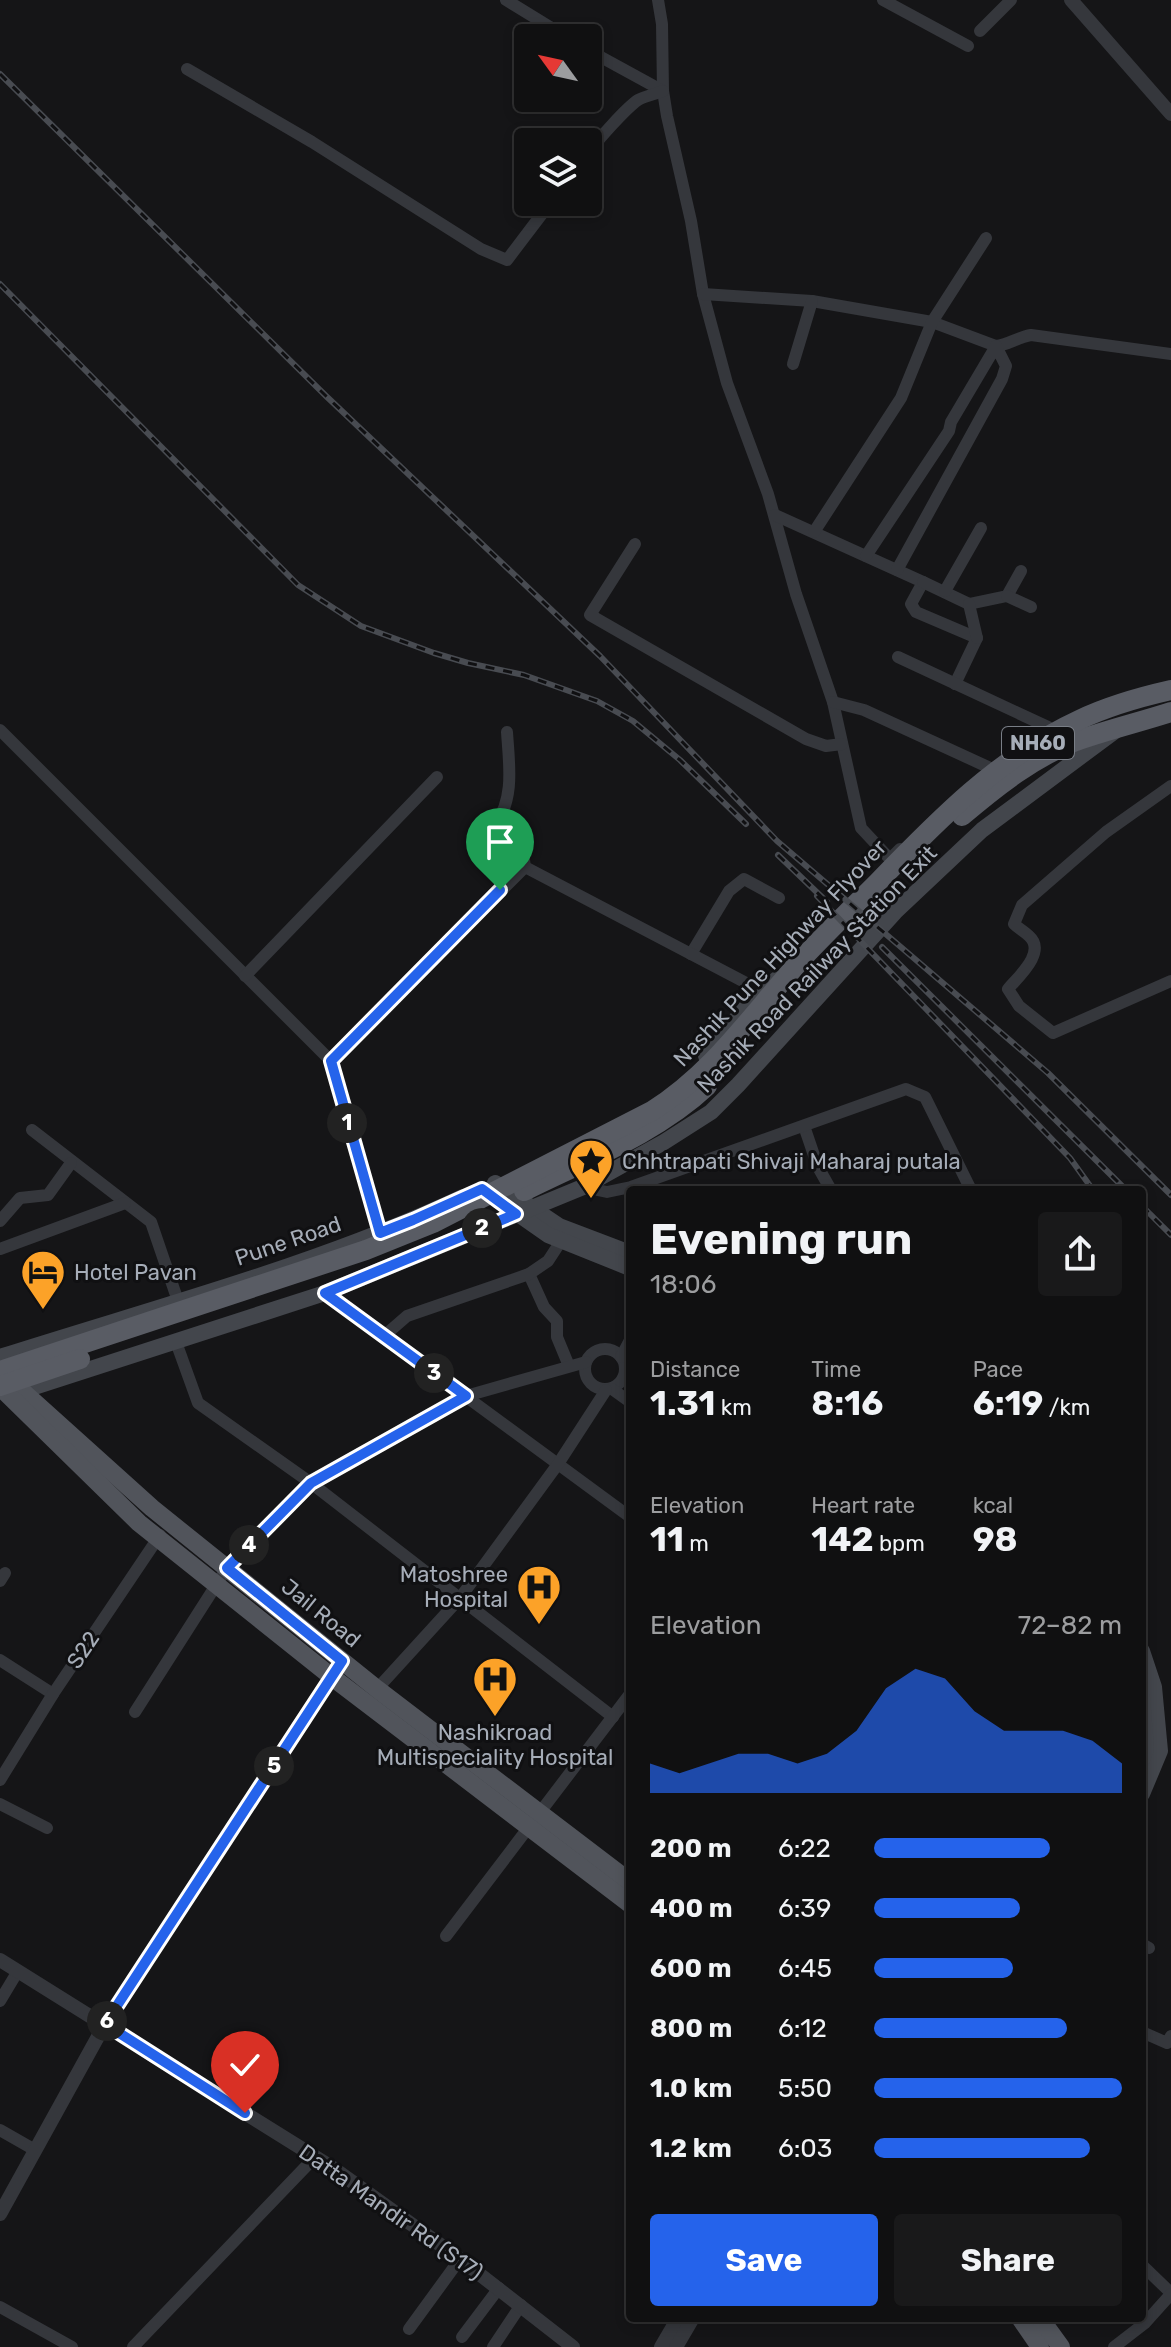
<!DOCTYPE html>
<html lang="en">
<head>
<meta charset="utf-8">
<style>
  :root { --surface:#101011; --page:#19191a; --text:#f1f3f6; --muted:#9c9d9f; --line:#303031; --accent:#2563eb }
  body { margin:0; font-family:Rubik,sans-serif; background:var(--page); color:var(--text); height:100vh; display:flex; flex-direction:column; font-size:30px; white-space:nowrap }
  * { box-sizing:border-box; margin:0 }
  p { font-size:26px; color:var(--muted) }
  .icon { flex:none; width:44px; height:44px; fill:none; stroke:currentColor; stroke-width:2; stroke-linecap:round; stroke-linejoin:round }
  .map { position:relative; flex:1; overflow:hidden }
  .panel { position:absolute; left:626px; top:1186px; width:520px; height:1136px; display:flex; flex-direction:column; background:var(--surface); border-radius:8px; box-shadow:0 4px 12px #0003,0 0 0 2px var(--line) }
  .panel>* { flex:none }
  .needle { width:52px; rotate:303deg }
  .fabs { position:absolute; left:514px; top:24px; display:grid; gap:16px }
  .fabs a { display:grid; place-items:center; width:88px; height:88px; border-radius:8px; background:var(--surface); box-shadow:0 4px 12px #0003,0 0 0 2px var(--line); font-size:40px }
  .pin { position:absolute; display:grid; place-items:center; width:68px; height:68px; color:#fff; margin:-82px -34px; border-radius:50% 50% 50% 0; rotate:-45deg; box-shadow:0 0 8px #0007 }
  .pin .icon { rotate:45deg }
  .km { position:absolute; width:40px; height:40px; margin:-20px; border-radius:50%; background:#222; color:#fff; font-size:22px; line-height:40px; text-align:center }
  .round { display:grid; place-items:center; flex:none; width:84px; height:84px; border-radius:8px; background:var(--page) }
  .headline { display:flex; align-items:center; justify-content:space-between; height:136px; padding:0 24px }
  h1 { font-size:44px; font-weight:700; line-height:60px }
  .stats { display:grid; grid-template-columns:repeat(3,1fr); gap:12px; height:136px; padding:8px 24px }
  .stats div { display:grid; align-content:center }
  .stats b { font-size:34px; font-weight:700 }
  .stats small { font-size:22px; font-weight:400 }
  .stats p { font-size:22px }
  .chart { height:224px; padding:16px 24px }
  .chart p { display:flex; justify-content:space-between }
  .chart svg { width:100%; height:144px; margin-top:8px; fill:var(--accent); opacity:.7 }
  .cta { display:flex; gap:16px; margin-top:auto; padding:16px 24px }
  .cta a { flex:1; height:92px; border-radius:8px; background:var(--accent); color:#fff; font-size:32px; font-weight:700; line-height:92px; text-align:center }
  .cta a+a { background:var(--page); color:var(--text) }
  ul { padding:0 24px; list-style:none; font-size:26px }
  li { display:grid; grid-template-columns:128px 96px 1fr; align-items:center; height:60px }
  li i { height:20px; border-radius:10px; background:var(--accent) }
  .map>svg:first-child { display:block }
  .lines { fill:none; stroke-linecap:round; stroke-linejoin:round }
  .minor { stroke:#35373c; stroke-width:12 }
  .tertiary { stroke:#35373c; stroke-width:14 }
  .secondary { stroke:#43464c; stroke-width:16 }
  .primary { stroke:#51545b; stroke-width:18 }
  .trunk { stroke:#595c64; stroke-width:20 }
  .rail-casing { stroke:#484b51; stroke-width:6 }
  .rail { stroke:#101012; stroke-width:3; stroke-dasharray:9; stroke-linecap:butt }
  .route-casing { stroke:#fff; stroke-width:16 }
  .route { stroke:#2563eb; stroke-width:10 }
  .labels { text-anchor:middle; dominant-baseline:central; stroke-width:6; stroke-linejoin:round; paint-order:stroke }
  .shield { fill:#101012; stroke:#797e86; stroke-width:2 }
  .shield-label { font-size:20px; font-weight:bold; fill:#a6adb8 }
  .street-label { font-size:22px; fill:#a6adb8; stroke:#101012 }
  .poi-label { font-size:22px; fill:#a6adb8; stroke:#101012; text-anchor:start }
</style>
</head>
<body>
<div class="map">
<svg width="1171" height="2347" viewBox="0 0 1171 2347">
  <rect width="100%" height="100%" fill="#151517"/>
  <g class="lines">
    <!-- minor -->
    <g class="minor">
      <polyline points="506,0 568,38"/>
      <polyline points="658,0 662,24 663,91 667,116 691,221 703,294 727,383 768,494 796,594 833,702 861,828 890,859 900,849"/>
      <polyline points="883,0 968,46"/>
      <polyline points="980,31 1011,0"/>
      <polyline points="588,50 663,91"/>
      <polyline points="187,69 312,142 481,249 507,260 551,202"/>
      <path d="M588,153C598,140 625,109 638,100C645,96 656,94 663,91"/>
      <path d="M703,294L812,301L932,322L996,346C1008,345 1018,337 1031,335L1171,354"/>
      <polyline points="793,364 812,301"/>
      <polyline points="775,515 923,582 911,604 916,612 977,638 955,684"/>
      <polyline points="814,532 901,398 932,322 986,238"/>
      <polyline points="635,544 590,615 806,739 826,746 842,744"/>
      <polyline points="866,556 949,431 951,422 996,346 1006,366 1002,379 897,570"/>
      <polyline points="923,582 969,604 1007,596 1021,571"/>
      <polyline points="945,591 981,528"/>
      <polyline points="1007,596 1031,607"/>
      <polyline points="969,604 977,638"/>
      <polyline points="898,657 1048,727"/>
      <polyline points="833,702 864,710 988,767"/>
      <polyline points="0,730 331,1061"/>
      <path d="M507,732C509,764 515,798 495,825L523,852L525,867"/>
      <path d="M1171,786L1106,832L1022,905L1014,924C1018,928 1024,931 1029,936C1047,952 1018,977 1008,989L1019,1006L1053,1033L1171,981"/>
      <polyline points="691,954 729,891 744,879 779,898"/>
      <polyline points="245,976 437,777"/>
      <polyline points="804,1126 818,1167 831,1190"/>
      <polyline points="32,1130 151,1222 178,1301"/>
      <polyline points="583,1187 607,1192 631,1187 906,1089 925,1097 971,1190"/>
      <polyline points="0,1221 20,1198 48,1195 71,1163"/>
      <polyline points="380,1233 331,1061 525,867 752,986"/>
      <polyline points="0,1249 125,1203"/>
      <polyline points="529,1274 544,1307 557,1321 557,1337 569,1366"/>
      <polyline points="325,1293 630,1517"/>
      <polyline points="384,1336 407,1316 529,1274 548,1261 561,1241"/>
      <circle cx="605" cy="1369" r="20"/>
      <polyline points="621,1357 630,1340"/>
      <polyline points="586,1362 466,1396 311,1483 613,1717"/>
      <polyline points="612,1389 630,1402"/>
      <polyline points="0,1581 5,1573"/>
      <polyline points="0,1660 53,1694"/>
      <polyline points="377,1689 460,1598 558,1464 606,1390"/>
      <polyline points="135,1712 227,1568 311,1483 198,1403 176,1342"/>
      <polyline points="0,1780 53,1694 160,1535"/>
      <polyline points="0,1804 47,1828"/>
      <polyline points="446,1936 630,1694"/>
      <polyline points="1142,1944 1149,1948"/>
      <polyline points="0,2001 18,1971"/>
      <polyline points="1142,2032 1167,2043 1171,2036"/>
      <polyline points="0,2130 35,2150"/>
      <polyline points="1142,2265 1171,2293"/>
      <polyline points="0,2307 72,2347"/>
      <polyline points="409,2329 460,2259"/>
      <polyline points="462,2337 499,2288"/>
      <polyline points="133,2347 315,2157"/>
      <polyline points="493,2347 521,2305"/>
      <polyline points="1114,2347 1145,2323 1171,2294"/>
    </g>
    <!-- tertiary -->
    <g class="tertiary">
      <polyline points="1071,0 1171,114"/>
      <polyline points="0,1960 333,2168 460,2259 573,2347"/>
      <polyline points="0,2214 105,2024 338,1668"/>
      <polyline points="661,2347 678,2318"/>
      <polyline points="676,2347 693,2318"/>
    </g>
    <!-- secondary -->
    <g class="secondary">
      <polyline points="706,1056 752,1000 777,979"/>
      <polyline points="495,1183 559,1226 630,1253"/>
      <polyline points="482,1189 548,1235 630,1268"/>
      <path d="M0,1357C153,1308 317,1265 463,1197"/>
      <polyline points="13,1394 325,1293 583,1187 664,1142 711,1112 738,1085 895,912 982,830 1115,731"/>
      <polyline points="1142,1651 1154,1687 1160,1751 1142,1794"/>
      <polyline points="1142,1697 1146,1749 1142,1760"/>
    </g>
    <!-- primary -->
    <g class="primary">
      <polyline points="8,1372 22,1391 152,1508 377,1689 630,1882"/>
      <polyline points="0,1387 139,1523 332,1677 630,1904"/>
      <polyline points="1020,2318 1040,2347"/>
      <polyline points="1040,2318 1061,2347"/>
    </g>
    <!-- trunk -->
    <g class="trunk">
      <path d="M962,816C996,787 1034,757 1076,741C1107,730 1140,722 1171,712"/>
      <path d="M524,1191C586,1160 656,1134 707,1086"/>
      <path d="M0,1371L366,1250L433,1223L652,1111C714,1072 752,1014 800,961C825,934 851,909 877,883C937,821 999,757 1079,720C1108,706 1140,697 1171,690"/>
      <polyline points="0,1386 80,1359"/>
    </g>
    <!-- rail casing -->
    <g class="rail-casing">
      <g id="rail">
        <polyline points="0,74 326,396 600,656 777,841 1048,1073 1171,1195"/>
        <polyline points="0,284 298,585 361,626 434,653 468,663 524,675 597,701 633,721 680,760 746,824"/>
        <polyline points="778,855 827,902"/>
        <polyline points="817,896 1070,1158 1093,1190"/>
        <polyline points="882,947 1126,1190"/>
        <polyline points="1142,1206 1171,1235"/>
      </g>
    </g>
    <!-- rail -->
    <use href="#rail" class="rail"/>
  </g>
  <g class="lines">
    <!-- route casing -->
    <g class="route-casing">
      <polyline id="route" points="245,2113 105,2024 342,1661 227,1568 311,1483 466,1396 325,1293 516,1214 482,1189 413,1220 380,1233 331,1061 500,890"/>
    </g>
    <!-- route -->
    <use href="#route" class="route"/>
  </g>
  <!-- icons -->
  <defs>
    <g id="sight-pin" transform="scale(2.3)"><path d="M0 17L-7.5 6A9.5 9.5 0 1 1 7.5 6Z" fill="#fca228" stroke="#101012"/><path d="M0-6L1.8-2.2L6-1.7L2.9 1.2L3.7 5.4L0 3.3L-3.7 5.4L-2.9 1.2L-6-1.7L-1.8-2.2Z" fill="#111"/></g>
    <g id="hotel-pin" transform="scale(2.3)"><path d="M0 17L-7.5 6A9.5 9.5 0 1 1 7.5 6Z" fill="#fca228" stroke="#101012"/><path d="M-6-4.5h1.5V1H6V5H4.5V3h-9V5H-6ZM-4 0a1.8 1.8 0 1 1 3.6 0ZM.5 0V-2.5h3Q6-2.5 6 0Z" fill="#111"/></g>
    <g id="hospital-pin" transform="scale(2.3)"><path d="M0 17L-7.5 6A9.5 9.5 0 1 1 7.5 6Z" fill="#fca228" stroke="#101012"/><path d="M-5-5h3v3.5h4V-5h3V5h-3V1.5h-4V5h-3Z" fill="#111"/></g>
  </defs>
  <g fill-rule="evenodd">
    <use href="#sight-pin" x="591" y="1161"/>
    <use href="#hotel-pin" x="43" y="1272"/>
    <use href="#hospital-pin" x="539" y="1587"/>
    <use href="#hospital-pin" x="495" y="1679"/>
  </g>
  <g class="labels">
    <!-- shield labels -->
    <rect class="shield" x="1002" y="727" width="72" height="32" rx="6"/>
    <g class="shield-label">
      <text x="1038" y="743">NH60</text>
    </g>
    <!-- street labels -->
    <g class="street-label">
      <text transform="translate(780 953) rotate(-47)">Nashik Pune Highway Flyover</text>
      <text transform="translate(817 969) rotate(-46)">Nashik Road Railway Station Exit</text>
      <text transform="translate(288 1241) rotate(-19)">Pune Road</text>
      <text transform="translate(321 1613) rotate(39)">Jail Road</text>
      <text transform="translate(83 1650) rotate(-56)">S22</text>
      <text transform="translate(391 2212) rotate(35)">Datta Mandir Rd (S17)</text>
    </g>
    <!-- poi labels -->
    <g class="poi-label">
      <text x="622" y="1161">Chhtrapati Shivaji Maharaj putala</text>
      <text x="74" y="1272">Hotel Pavan</text>
      <text x="508" y="1574" text-anchor="end">Matoshree<tspan x="508" dy="25">Hospital</tspan></text>
      <text x="495" y="1732" text-anchor="middle">Nashikroad<tspan x="495" dy="25">Multispeciality Hospital</tspan></text>
    </g>
  </g>
</svg>
<div class="fabs">
<a><svg class="needle" viewBox="-14 -14 28 28"><path d="M0-13l5 13h-10z" fill="#e53935"/><path d="M0 13l5-13h-10z" fill="#9c9d9f"/></svg></a>
<a><svg class="icon" aria-label="layers" viewBox="0 0 24 24"><path d="M12 4l9 5-9 5-9-5zM3 14l9 5 9-5"/></svg></a>
</div>
<div class="pin" style="left:500px;top:890px;background:#1e9e55"><svg class="icon" aria-label="arrive" viewBox="0 0 24 24"><path d="M6 21V4h12l-3 4 3 4H6"/></svg></div>
<div class="pin" style="left:245px;top:2113px;background:#d93025"><svg class="icon" aria-label="check" viewBox="0 0 24 24"><path d="M5 12l5 5 9-10"/></svg></div>
<b class="km" style="left:347px;top:1123px">1</b>
<b class="km" style="left:482px;top:1228px">2</b>
<b class="km" style="left:434px;top:1373px">3</b>
<b class="km" style="left:249px;top:1545px">4</b>
<b class="km" style="left:274px;top:1766px">5</b>
<b class="km" style="left:107px;top:2021px">6</b>
<section class="panel">
<div class="headline"><div><h1>Evening run</h1><p>18:06</p></div><a class="round"><svg class="icon" aria-label="share" viewBox="0 0 24 24"><path d="M12 15V3M7 8l5-5 5 5M5 13v7h14v-7"/></svg></a></div>
<div class="stats">
<div><p>Distance</p><b>1.31<small> km</small></b></div>
<div><p>Time</p><b>8:16</b></div>
<div><p>Pace</p><b>6:19<small> /km</small></b></div>
</div>
<div class="stats">
<div><p>Elevation</p><b>11<small> m</small></b></div>
<div><p>Heart rate</p><b>142<small> bpm</small></b></div>
<div><p>kcal</p><b>98</b></div>
</div>
<div class="chart"><p><span>Elevation</span>72–82 m</p>
<svg viewBox="0 0 160 44" preserveAspectRatio="none"><path d="M0 44V35L10 38L20 35L30 32L40 32L50 35L60 32L70 25L80 12L90 6L100 9L110 19L120 25L130 25L140 25L150 28L160 35V44z"/></svg>
</div>
<ul>
<li><b>200 m</b>6:22<i style="width:71%"></i></li>
<li><b>400 m</b>6:39<i style="width:59%"></i></li>
<li><b>600 m</b>6:45<i style="width:56%"></i></li>
<li><b>800 m</b>6:12<i style="width:78%"></i></li>
<li><b>1.0 km</b>5:50<i style="width:100%"></i></li>
<li><b>1.2 km</b>6:03<i style="width:87%"></i></li>
</ul>
<div class="cta"><a>Save</a><a>Share</a></div>
</section>
</div>
</body>
</html>
